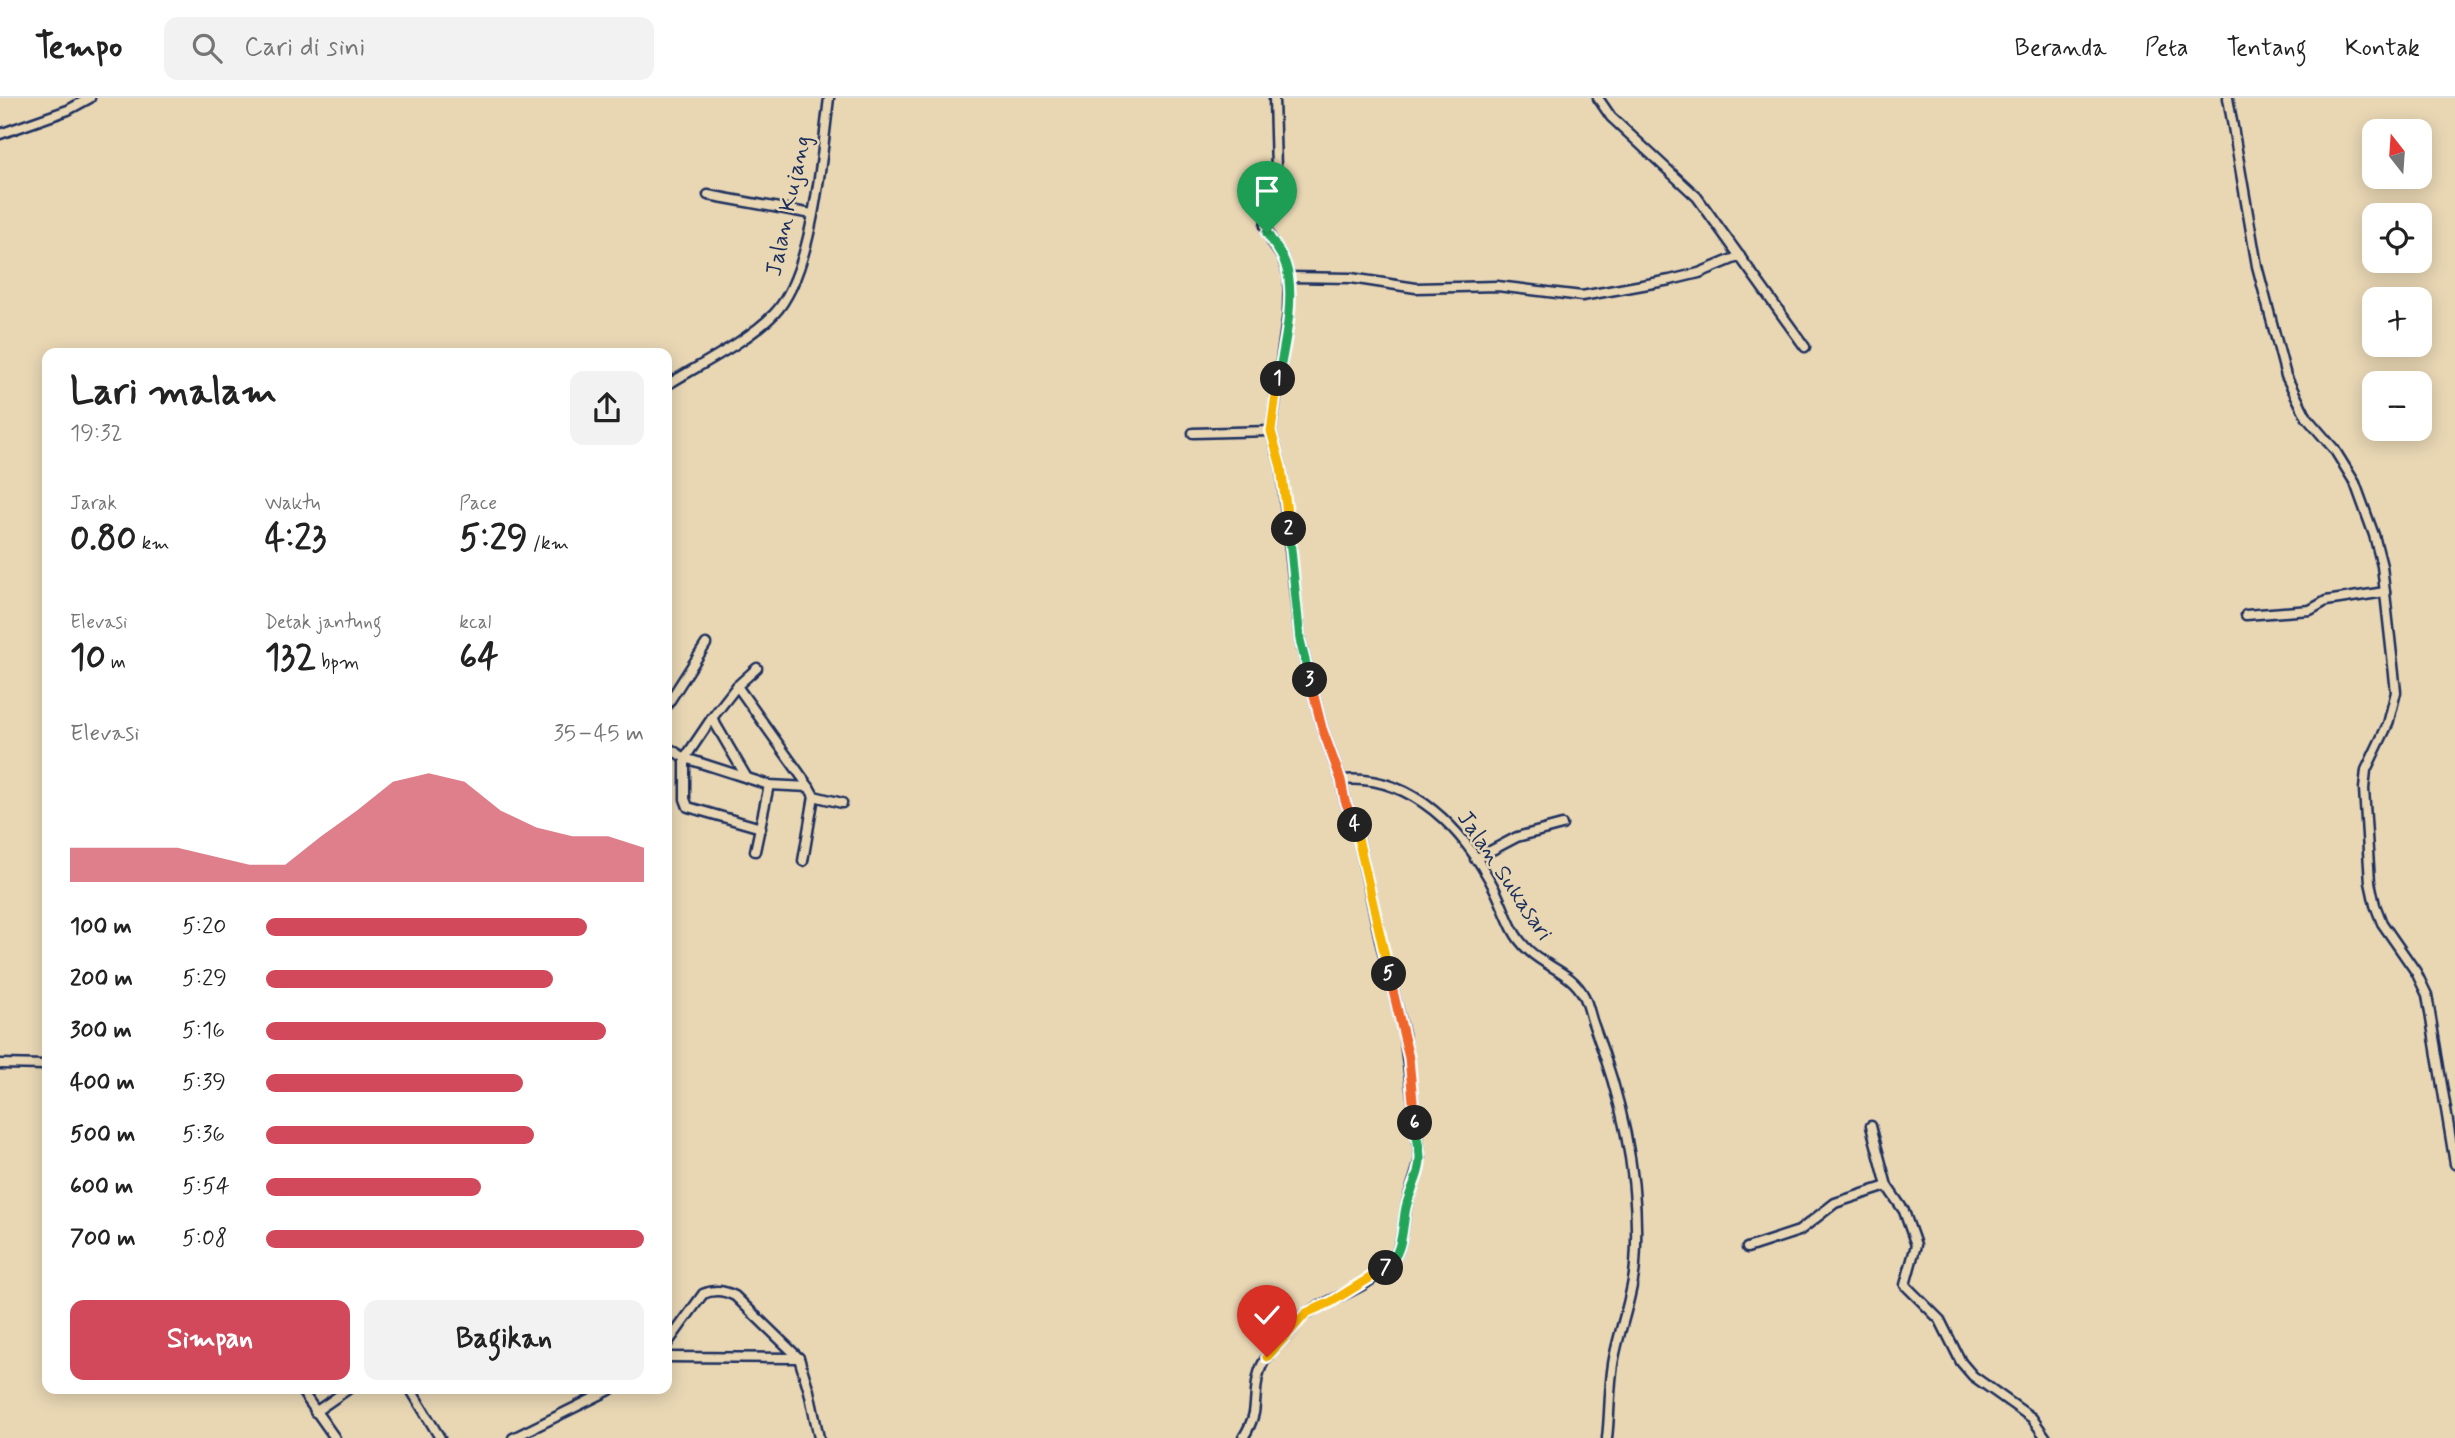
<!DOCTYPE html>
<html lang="id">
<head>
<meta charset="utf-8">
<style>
  :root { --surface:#fff; --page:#f2f2f2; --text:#222; --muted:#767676; --line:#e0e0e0; --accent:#d1495b }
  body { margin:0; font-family:Mynerve,sans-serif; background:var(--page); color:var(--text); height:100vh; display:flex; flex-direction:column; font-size:26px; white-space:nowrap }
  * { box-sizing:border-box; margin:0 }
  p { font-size:23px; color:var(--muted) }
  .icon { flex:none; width:38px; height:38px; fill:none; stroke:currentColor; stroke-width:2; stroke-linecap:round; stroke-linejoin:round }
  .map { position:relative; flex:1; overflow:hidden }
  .panel { position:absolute; left:42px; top:250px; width:630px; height:1046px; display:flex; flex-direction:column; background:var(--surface); border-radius:14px; box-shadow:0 4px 18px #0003 }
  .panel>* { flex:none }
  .needle { width:46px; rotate:343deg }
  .buttons { position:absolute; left:2362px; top:21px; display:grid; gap:14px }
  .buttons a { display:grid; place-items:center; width:70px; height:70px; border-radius:14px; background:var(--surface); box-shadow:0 4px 18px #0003; font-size:35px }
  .pin { position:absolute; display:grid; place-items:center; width:60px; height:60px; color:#fff; margin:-72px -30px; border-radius:50% 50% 50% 0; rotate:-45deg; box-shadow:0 0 7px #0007 }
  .pin .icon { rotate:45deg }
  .km { position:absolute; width:35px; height:35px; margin:-18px; border-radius:50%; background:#222; color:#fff; font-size:19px; line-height:35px; text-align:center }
  .round { display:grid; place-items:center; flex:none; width:74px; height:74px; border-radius:14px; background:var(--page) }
  .summary { display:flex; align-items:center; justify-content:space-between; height:119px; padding:0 28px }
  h1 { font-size:38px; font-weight:700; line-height:52px }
  .stats { display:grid; grid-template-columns:repeat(3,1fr); gap:10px; height:119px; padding:7px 28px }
  .stats div { display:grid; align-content:center }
  .stats b { font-size:35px; font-weight:700 }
  .stats small { font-size:19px; font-weight:400 }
  .stats p { font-size:19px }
  .chart { height:196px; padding:14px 28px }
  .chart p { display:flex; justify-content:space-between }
  .chart svg { width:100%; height:126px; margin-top:7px; fill:var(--accent); opacity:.7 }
  .primary-button { display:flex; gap:14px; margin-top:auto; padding:14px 28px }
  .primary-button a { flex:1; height:80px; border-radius:14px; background:var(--accent); color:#fff; font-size:28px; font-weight:700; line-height:80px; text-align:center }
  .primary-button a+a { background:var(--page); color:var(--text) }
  ul { padding:0 28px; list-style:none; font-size:23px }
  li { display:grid; grid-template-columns:112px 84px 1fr; align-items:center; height:52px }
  li i { height:18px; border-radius:9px; background:var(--accent) }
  header { display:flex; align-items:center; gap:42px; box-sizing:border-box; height:98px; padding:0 35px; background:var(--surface); border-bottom:2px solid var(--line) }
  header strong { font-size:33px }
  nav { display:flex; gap:38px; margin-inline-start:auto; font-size:24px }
  .search { width:490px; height:63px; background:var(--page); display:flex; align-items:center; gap:18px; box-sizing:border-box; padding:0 24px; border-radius:14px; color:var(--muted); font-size:26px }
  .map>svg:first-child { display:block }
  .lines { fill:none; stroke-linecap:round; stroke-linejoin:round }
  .minor-casing { stroke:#1b2f5e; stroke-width:13 }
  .minor { stroke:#e9d7b4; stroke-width:8 }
  .split-1-casing { stroke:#fff; stroke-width:14 }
  .split-2-casing { stroke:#fff; stroke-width:14 }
  .split-3-casing { stroke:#fff; stroke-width:14 }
  .split-4-casing { stroke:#fff; stroke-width:14 }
  .split-5-casing { stroke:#fff; stroke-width:14 }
  .split-6-casing { stroke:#fff; stroke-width:14 }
  .split-7-casing { stroke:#fff; stroke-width:14 }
  .split-8-casing { stroke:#fff; stroke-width:14 }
  .split-1 { stroke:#22a559; stroke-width:9 }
  .split-2 { stroke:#f5b400; stroke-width:9 }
  .split-3 { stroke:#22a559; stroke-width:9 }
  .split-4 { stroke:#f0652b; stroke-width:9 }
  .split-5 { stroke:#f5b400; stroke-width:9 }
  .split-6 { stroke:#f0652b; stroke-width:9 }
  .split-7 { stroke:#22a559; stroke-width:9 }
  .split-8 { stroke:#f5b400; stroke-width:9 }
  .labels { text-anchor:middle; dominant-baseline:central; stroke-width:5; stroke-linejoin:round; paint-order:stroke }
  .street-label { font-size:23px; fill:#1b2f5e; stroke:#e9d7b4 }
</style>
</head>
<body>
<header>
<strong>Tempo</strong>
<div class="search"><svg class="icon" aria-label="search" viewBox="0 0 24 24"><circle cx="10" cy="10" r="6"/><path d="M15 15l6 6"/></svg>Cari di sini</div>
<nav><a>Beranda</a><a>Peta</a><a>Tentang</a><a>Kontak</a></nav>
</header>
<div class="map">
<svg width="2455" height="1340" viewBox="0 0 2455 1340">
  <rect width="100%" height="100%" fill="#e9d7b4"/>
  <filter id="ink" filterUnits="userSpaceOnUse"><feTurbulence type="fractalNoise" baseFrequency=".0143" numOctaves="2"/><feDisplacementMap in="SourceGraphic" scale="14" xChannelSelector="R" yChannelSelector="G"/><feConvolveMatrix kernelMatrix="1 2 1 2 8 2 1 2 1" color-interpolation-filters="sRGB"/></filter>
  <g filter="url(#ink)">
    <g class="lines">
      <!-- minor casing -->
      <g class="minor-casing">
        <g id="minor">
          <path d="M1274,0L1276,71L1265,128L1273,146L1283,160L1289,179L1288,215L1271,333L1281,369L1300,542L1322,630L1341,682C1412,675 1465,733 1495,792C1501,804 1506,818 1512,830C1531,869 1568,867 1584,898C1589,908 1590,918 1594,928C1623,1004 1641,1086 1635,1167C1633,1199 1618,1234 1613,1266C1609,1291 1610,1315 1607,1340"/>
          <polyline points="1598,0 1611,19 1697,99 1805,249"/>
          <polyline points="2228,0 2257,168 2286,278 2307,320 2334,351 2355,385 2374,437 2382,468 2396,594 2388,626 2366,672 2364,691 2370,784 2375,807 2382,825 2416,874 2427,897 2455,1066"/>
          <polyline points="0,36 68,12 90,0"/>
          <polyline points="708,97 812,116"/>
          <polyline points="1289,179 1351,180 1416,190 1497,188 1582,198 1670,182 1699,175 1740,158"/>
          <path d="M667,287C699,267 748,243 774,216C813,176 822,56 829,0"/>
          <polyline points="1193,335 1271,333"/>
          <polyline points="2246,517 2310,512 2326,503 2385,494"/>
          <polyline points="737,588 809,689"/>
          <polyline points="667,607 706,546"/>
          <polyline points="712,620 737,588 757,570"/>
          <polyline points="667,649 685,660 769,687 809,689 814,698 842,705"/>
          <polyline points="747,680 712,620 685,660 685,701 688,709 761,730"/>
          <polyline points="755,753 769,687"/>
          <polyline points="1475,761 1517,739 1562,727"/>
          <polyline points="803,763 814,698"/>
          <polyline points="0,966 47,967"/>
          <polyline points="1871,1028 1887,1088 1904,1113 1916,1147 1905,1187 1940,1222 1961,1264 1973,1278 2032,1320 2046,1340"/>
          <polyline points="1747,1150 1799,1133 1835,1105 1887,1088"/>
          <path d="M667,1246L703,1196C714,1191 724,1192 735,1198L799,1260L809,1293L819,1340"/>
          <polyline points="667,1259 799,1260"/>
          <polyline points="301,1292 335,1340"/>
          <polyline points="411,1292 440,1340"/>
          <polyline points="315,1314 347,1292"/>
          <polyline points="513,1340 610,1292"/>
          <path d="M1243,1340C1248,1332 1252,1324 1254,1315C1257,1295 1254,1276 1267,1259C1276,1247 1295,1222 1307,1215C1330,1201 1373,1187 1390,1166C1402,1151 1402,1134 1405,1116C1407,1096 1418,1078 1420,1059L1404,936L1381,846L1356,730L1345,703L1341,682"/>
        </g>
      </g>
      <!-- minor -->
      <use href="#minor" class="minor"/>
    </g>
  </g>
  <g class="lines" filter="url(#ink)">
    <!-- split-1 casing -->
    <g class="split-1-casing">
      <path id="split-1" d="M1267,135C1273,146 1283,156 1286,168C1296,198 1284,250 1278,281"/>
    </g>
    <!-- split-2 casing -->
    <g class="split-2-casing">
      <polyline id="split-2" points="1278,281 1271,333 1281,369 1289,431"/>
    </g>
    <!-- split-3 casing -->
    <g class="split-3-casing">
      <polyline id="split-3" points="1289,431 1300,542 1310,582"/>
    </g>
    <!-- split-4 casing -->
    <g class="split-4-casing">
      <polyline id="split-4" points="1310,582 1322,630 1341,682 1345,703 1355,727"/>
    </g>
    <!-- split-5 casing -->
    <g class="split-5-casing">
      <polyline id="split-5" points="1355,727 1389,876"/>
    </g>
    <!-- split-6 casing -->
    <g class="split-6-casing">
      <polyline id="split-6" points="1389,876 1409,960 1415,1025"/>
    </g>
    <!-- split-7 casing -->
    <g class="split-7-casing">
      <path id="split-7" d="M1386,1170C1402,1156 1402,1135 1405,1115C1407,1096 1421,1078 1420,1058C1419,1047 1416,1036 1415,1025"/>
    </g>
    <!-- split-8 casing -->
    <g class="split-8-casing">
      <polyline id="split-8" points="1267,1259 1306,1215 1331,1204 1386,1170"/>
    </g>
    <!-- split-1 -->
    <use href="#split-1" class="split-1"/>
    <!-- split-2 -->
    <use href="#split-2" class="split-2"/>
    <!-- split-3 -->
    <use href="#split-3" class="split-3"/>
    <!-- split-4 -->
    <use href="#split-4" class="split-4"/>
    <!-- split-5 -->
    <use href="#split-5" class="split-5"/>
    <!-- split-6 -->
    <use href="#split-6" class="split-6"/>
    <!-- split-7 -->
    <use href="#split-7" class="split-7"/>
    <!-- split-8 -->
    <use href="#split-8" class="split-8"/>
  </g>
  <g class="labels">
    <!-- street labels -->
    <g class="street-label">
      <text transform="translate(789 108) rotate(-78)">Jalan Kujang</text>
      <text transform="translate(1504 778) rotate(56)">Jalan Sukasari</text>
    </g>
  </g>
</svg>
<div class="buttons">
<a><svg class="needle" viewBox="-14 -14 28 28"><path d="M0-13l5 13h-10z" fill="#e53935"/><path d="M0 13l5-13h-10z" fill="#767676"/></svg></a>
<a><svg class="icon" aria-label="locate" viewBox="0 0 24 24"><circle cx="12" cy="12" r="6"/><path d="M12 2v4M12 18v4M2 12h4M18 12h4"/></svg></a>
<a>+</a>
<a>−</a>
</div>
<div class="pin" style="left:1267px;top:135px;background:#1e9e55"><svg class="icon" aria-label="arrive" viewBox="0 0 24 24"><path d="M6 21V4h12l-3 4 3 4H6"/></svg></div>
<div class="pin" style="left:1267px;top:1259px;background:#d93025"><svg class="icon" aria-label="check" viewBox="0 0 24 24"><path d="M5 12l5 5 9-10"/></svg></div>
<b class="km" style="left:1278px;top:281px">1</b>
<b class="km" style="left:1289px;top:431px">2</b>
<b class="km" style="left:1310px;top:582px">3</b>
<b class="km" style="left:1355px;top:727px">4</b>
<b class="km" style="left:1389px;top:876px">5</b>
<b class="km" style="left:1415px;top:1025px">6</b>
<b class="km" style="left:1386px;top:1170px">7</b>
<section class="panel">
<div class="summary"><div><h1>Lari malam</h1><p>19:32</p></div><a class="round"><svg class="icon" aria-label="share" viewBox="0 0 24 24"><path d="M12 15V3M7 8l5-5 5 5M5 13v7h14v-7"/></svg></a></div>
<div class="stats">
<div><p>Jarak</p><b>0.80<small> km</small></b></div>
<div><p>Waktu</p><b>4:23</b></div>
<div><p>Pace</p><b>5:29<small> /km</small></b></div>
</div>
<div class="stats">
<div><p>Elevasi</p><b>10<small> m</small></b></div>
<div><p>Detak jantung</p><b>132<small> bpm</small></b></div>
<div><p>kcal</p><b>64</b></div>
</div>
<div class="chart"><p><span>Elevasi</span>35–45 m</p>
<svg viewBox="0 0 160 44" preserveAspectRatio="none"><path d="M0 44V32L10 32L20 32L30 32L40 35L50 38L60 38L70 28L80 19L90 9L100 6L110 9L120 19L130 25L140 28L150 28L160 32V44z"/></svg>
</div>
<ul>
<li><b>100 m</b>5:20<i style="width:85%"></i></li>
<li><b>200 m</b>5:29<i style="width:76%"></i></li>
<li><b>300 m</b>5:16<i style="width:90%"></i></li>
<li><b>400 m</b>5:39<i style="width:68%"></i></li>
<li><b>500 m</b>5:36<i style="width:71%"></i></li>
<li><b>600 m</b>5:54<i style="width:57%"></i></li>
<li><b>700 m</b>5:08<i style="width:100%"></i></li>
</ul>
<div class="primary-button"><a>Simpan</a><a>Bagikan</a></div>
</section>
</div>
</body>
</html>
